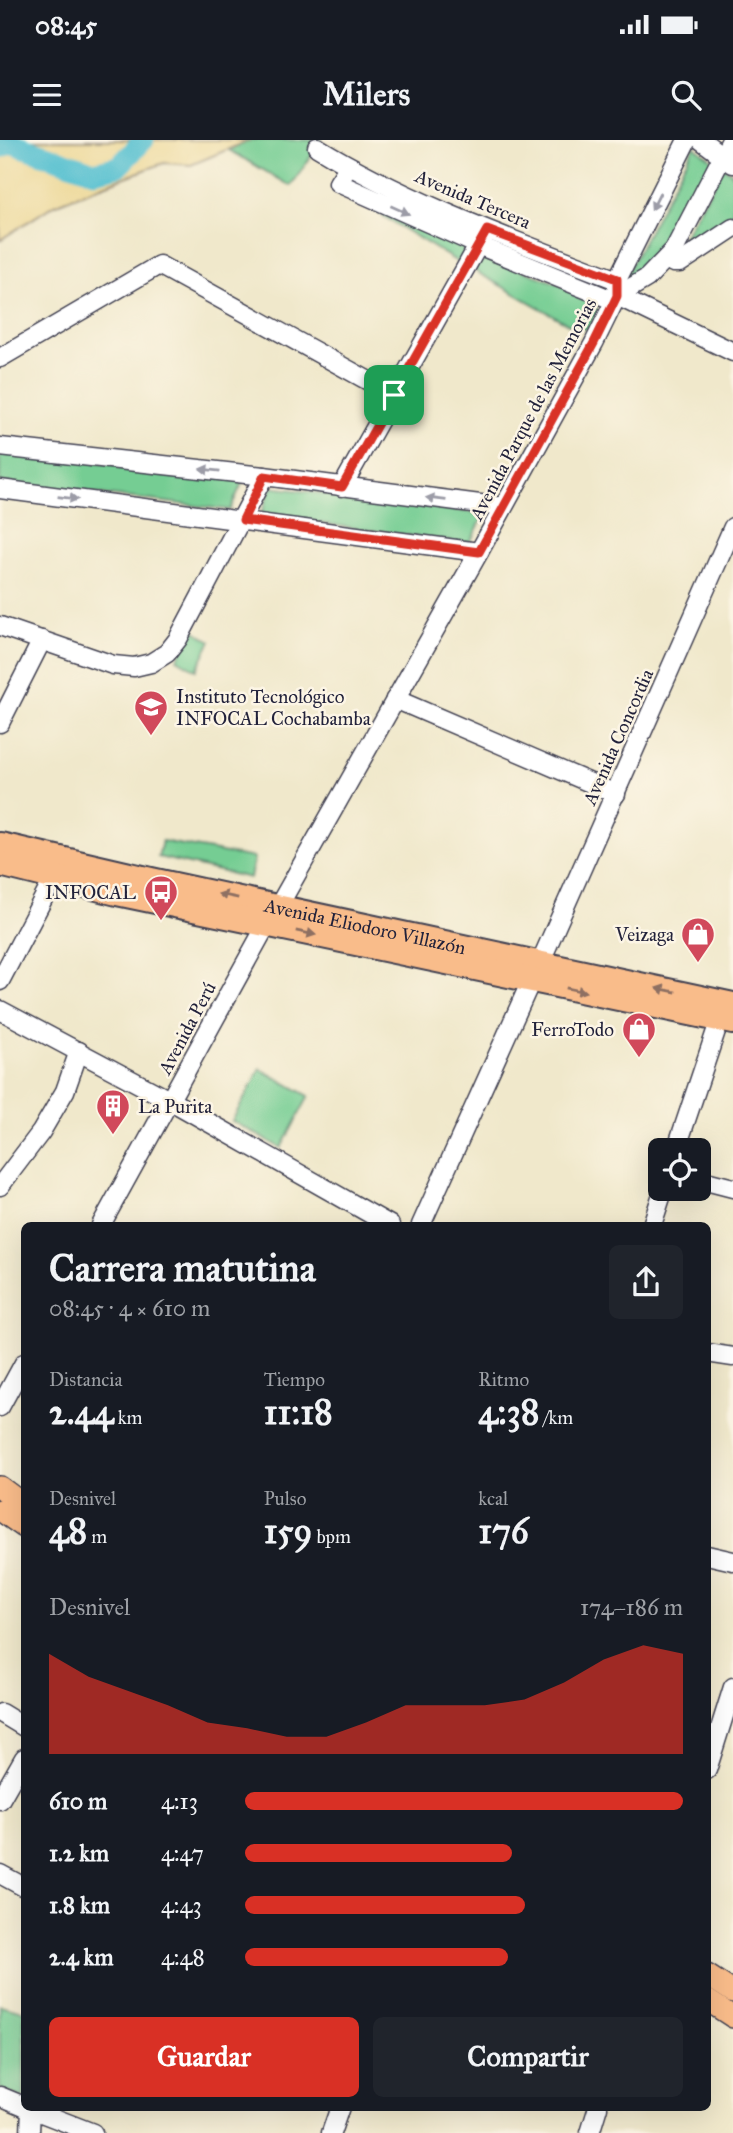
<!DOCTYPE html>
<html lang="es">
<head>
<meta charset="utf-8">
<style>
  :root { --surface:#171b24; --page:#20242c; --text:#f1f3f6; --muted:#9ea1a6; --accent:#d93025 }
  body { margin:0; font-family:"IM FELL Great Primer",serif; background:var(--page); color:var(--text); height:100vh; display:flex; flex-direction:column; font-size:26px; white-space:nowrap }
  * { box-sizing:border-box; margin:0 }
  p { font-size:23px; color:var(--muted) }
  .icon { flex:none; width:38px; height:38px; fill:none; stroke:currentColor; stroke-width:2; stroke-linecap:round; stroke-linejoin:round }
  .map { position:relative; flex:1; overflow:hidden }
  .side { position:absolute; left:21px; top:1082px; width:690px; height:889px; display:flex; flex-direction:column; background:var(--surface); border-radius:10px; box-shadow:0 7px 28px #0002 }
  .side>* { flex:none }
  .fabs { position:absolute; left:648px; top:998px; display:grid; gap:14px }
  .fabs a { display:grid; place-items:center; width:63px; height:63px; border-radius:10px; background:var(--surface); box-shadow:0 7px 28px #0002; font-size:35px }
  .pin { position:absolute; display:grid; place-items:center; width:60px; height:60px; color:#fff; margin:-30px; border-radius:14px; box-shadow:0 4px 10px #0006 }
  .round { display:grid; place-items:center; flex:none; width:74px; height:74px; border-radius:10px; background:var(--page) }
  .summary { display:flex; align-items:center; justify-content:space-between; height:119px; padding:0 28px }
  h1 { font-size:38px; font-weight:700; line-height:52px }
  .metrics { display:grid; grid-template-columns:repeat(3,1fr); gap:10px; height:119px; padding:7px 28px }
  .metrics div { display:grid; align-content:center }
  .metrics b { font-size:35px; font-weight:700 }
  .metrics small { font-size:19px; font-weight:400 }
  .metrics p { font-size:19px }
  .chart { height:196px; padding:14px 28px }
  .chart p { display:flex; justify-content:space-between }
  .chart svg { width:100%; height:126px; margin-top:7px; fill:var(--accent); opacity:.7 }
  .button { display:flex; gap:14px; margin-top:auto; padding:14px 28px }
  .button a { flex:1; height:80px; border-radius:10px; background:var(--accent); color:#fff; font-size:28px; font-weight:700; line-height:80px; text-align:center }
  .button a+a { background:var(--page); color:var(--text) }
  ul { padding:0 28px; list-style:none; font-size:23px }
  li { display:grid; grid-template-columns:112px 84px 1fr; align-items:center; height:52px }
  li i { height:18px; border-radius:9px; background:var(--accent) }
  .status { display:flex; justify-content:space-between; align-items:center; height:49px; padding:0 35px; background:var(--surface); direction:ltr }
  .status svg { height:19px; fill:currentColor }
  header { display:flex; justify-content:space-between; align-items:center; height:91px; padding:0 28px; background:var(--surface); font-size:32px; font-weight:700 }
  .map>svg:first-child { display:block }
  .green { fill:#75cd93; stroke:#4c7867; stroke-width:2 }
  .sand { fill:#eeda9e; stroke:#887e6c; stroke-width:2 }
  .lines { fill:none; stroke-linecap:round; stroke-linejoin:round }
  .river { stroke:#55c0d0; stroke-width:21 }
  .minor-casing { stroke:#414051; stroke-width:21 }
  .major-casing { stroke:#414051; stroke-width:24 }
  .highway-casing { stroke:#414051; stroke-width:28 }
  .minor { stroke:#fff; stroke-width:18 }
  .major { stroke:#f9bc8a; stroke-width:21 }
  .highway { stroke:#f9bc8a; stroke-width:24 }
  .oneway { fill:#9c9ca7 }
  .oneway2 { fill:#8e6f62 }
  .route-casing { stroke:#fff; stroke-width:14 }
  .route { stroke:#d93025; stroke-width:9 }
  .labels { text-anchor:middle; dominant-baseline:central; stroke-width:5; stroke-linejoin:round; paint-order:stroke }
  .street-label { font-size:19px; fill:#22223b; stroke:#fcf5e5 }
  .poi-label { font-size:19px; fill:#22223b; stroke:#fcf5e5; text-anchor:end }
</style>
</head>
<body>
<div class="status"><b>08:45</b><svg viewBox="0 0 49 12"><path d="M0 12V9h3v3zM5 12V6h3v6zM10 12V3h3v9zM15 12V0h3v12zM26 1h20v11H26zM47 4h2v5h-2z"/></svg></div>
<header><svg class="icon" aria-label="menu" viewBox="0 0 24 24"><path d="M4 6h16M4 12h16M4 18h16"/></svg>Milers<svg class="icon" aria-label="search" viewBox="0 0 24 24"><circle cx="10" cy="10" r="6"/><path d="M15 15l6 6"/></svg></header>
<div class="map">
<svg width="733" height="1993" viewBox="0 0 733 1993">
  <rect width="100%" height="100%" fill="#fcf5e5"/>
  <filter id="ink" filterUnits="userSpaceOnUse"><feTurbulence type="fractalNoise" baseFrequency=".0143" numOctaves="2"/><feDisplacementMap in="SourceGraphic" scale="14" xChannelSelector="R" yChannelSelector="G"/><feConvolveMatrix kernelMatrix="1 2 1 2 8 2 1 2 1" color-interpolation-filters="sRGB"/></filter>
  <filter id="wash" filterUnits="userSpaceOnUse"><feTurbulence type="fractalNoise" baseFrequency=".00686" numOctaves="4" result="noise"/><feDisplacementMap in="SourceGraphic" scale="28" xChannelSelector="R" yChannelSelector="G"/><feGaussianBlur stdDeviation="1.57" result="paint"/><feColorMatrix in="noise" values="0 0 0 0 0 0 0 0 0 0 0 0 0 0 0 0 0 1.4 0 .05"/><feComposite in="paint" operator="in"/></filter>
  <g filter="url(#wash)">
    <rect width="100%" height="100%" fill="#f0e8cb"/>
    <!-- green -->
    <g class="green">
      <polygon points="250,0 322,0 291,46 229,10"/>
      <polygon points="694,6 713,20 646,137 637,143 625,136"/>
      <polygon points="724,27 733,34 733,81 669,122"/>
      <polygon points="357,60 467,110 459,123"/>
      <path d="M481,115L594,157C601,170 594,179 587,189H577L475,131Z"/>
      <polygon points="0,311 244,339 230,370 0,342"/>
      <polygon points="271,347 485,374 469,404 261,375"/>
      <polygon points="193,490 211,501 196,530 177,519"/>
      <polygon points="162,701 254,718 250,738 158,717"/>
      <polygon points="260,929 309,956 281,1008 232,981"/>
      <polygon points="0,1865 24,1871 24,1959 0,1949"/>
    </g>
    <!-- sand -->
    <polygon class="sand" points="0,0 250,0 191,25 164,23 109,43 54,65 0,100"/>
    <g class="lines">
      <!-- river -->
      <polyline class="river" points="0,8 11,3 94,32 119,26 144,0"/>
    </g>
  </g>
  <g filter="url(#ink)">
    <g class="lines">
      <!-- minor casing -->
      <g class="minor-casing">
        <g id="minor">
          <polyline points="701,0 733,24"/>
          <path d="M317,7C410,64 516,101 617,140"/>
          <polyline points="349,26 338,43 478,105 615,161"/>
          <polyline points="666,119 673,123 680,123 733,88"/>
          <polyline points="617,156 647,138 674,110 731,0"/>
          <polyline points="617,156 733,212"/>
          <polyline points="0,218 159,125 394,255"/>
          <polyline points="0,307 264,336 503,367"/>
          <polyline points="342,347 483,97"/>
          <polyline points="0,349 479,412"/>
          <polyline points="0,486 113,525 134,527 151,523 167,513 178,499 264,336"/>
          <polyline points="395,559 616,654"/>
          <polyline points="0,583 42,500"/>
          <polyline points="278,767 479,412 594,203 617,156 617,140 687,0"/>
          <polyline points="540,823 733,387"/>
          <polyline points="0,841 54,738"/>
          <polyline points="0,870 171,961 390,1085"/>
          <polyline points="676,1010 720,879"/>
          <polyline points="698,1039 733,1048"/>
          <polyline points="0,1046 41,992 65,951 79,911"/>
          <polyline points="101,1085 267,784"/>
          <polyline points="421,1085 531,841"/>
          <polyline points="652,1085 664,1048"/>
          <polyline points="707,1213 733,1217"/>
          <polyline points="0,1267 24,1223"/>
          <polyline points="707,1415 733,1421"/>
          <polyline points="1,1573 24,1587"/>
          <polyline points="707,1630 733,1547"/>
          <polyline points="0,1660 24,1618"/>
          <polyline points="0,1734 24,1747"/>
          <polyline points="0,1956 24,1966"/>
          <polyline points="26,1967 93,1993"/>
          <polyline points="30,1993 31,1967"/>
          <polyline points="331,1993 340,1967"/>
          <polyline points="590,1993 598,1967"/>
        </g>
      </g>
      <!-- major casing -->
      <g class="major-casing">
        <g id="major">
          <polyline points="0,1347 24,1365"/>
          <polyline points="0,1370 24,1387"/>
          <polyline points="707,1835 733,1852"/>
          <polyline points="707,1860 733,1877"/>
        </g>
      </g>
      <!-- highway casing -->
      <g class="highway-casing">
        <g id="highway">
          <path id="s1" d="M0,705L151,740L733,865"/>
          <polyline points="0,724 117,753 733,882"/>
        </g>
      </g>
      <!-- minor -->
      <use href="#minor" class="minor"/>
      <!-- major -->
      <use href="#major" class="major"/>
      <!-- highway -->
      <use href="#highway" class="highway"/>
    </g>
    <!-- one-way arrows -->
    <defs><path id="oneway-solid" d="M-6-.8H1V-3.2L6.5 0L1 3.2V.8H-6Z" transform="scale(1.75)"/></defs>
    <g class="oneway">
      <use href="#oneway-solid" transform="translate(656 61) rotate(117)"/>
      <use href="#oneway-solid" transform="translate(400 70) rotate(24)"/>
      <use href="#oneway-solid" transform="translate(210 330) rotate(-174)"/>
      <use href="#oneway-solid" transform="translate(68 358) rotate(7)"/>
      <use href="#oneway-solid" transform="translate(436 359) rotate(-173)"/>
    </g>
    <g class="oneway2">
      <use href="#oneway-solid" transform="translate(228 756) rotate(-168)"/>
      <use href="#oneway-solid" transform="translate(306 793) rotate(12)"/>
      <use href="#oneway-solid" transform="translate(576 850) rotate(12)"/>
      <use href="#oneway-solid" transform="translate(666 850) rotate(-168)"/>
    </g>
  </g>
  <g class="lines" filter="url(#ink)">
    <!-- route casing -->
    <g class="route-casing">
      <polygon id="route" points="487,90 617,139 617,156 594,203 479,412 243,380 264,336 342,347"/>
    </g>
    <!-- route -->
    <use href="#route" class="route"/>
  </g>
  <!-- icons -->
  <defs>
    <g id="university-pin" transform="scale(1.75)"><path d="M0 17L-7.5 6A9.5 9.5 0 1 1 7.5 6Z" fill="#d1495b" stroke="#fcf5e5"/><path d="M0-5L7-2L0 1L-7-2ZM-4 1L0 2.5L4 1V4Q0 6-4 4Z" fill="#fff"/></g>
    <g id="bus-pin" transform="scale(1.75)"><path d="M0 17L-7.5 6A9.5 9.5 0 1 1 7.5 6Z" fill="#d1495b" stroke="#fcf5e5"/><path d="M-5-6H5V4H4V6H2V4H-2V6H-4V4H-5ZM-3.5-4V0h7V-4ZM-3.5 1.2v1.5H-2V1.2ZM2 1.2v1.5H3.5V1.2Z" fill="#fff"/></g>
    <g id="shop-pin" transform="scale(1.75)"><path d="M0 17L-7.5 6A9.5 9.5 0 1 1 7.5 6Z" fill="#d1495b" stroke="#fcf5e5"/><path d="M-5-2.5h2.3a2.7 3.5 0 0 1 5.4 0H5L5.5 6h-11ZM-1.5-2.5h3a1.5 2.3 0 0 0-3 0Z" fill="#fff"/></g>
    <g id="building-pin" transform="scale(1.75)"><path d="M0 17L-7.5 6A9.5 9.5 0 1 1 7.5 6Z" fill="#d1495b" stroke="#fcf5e5"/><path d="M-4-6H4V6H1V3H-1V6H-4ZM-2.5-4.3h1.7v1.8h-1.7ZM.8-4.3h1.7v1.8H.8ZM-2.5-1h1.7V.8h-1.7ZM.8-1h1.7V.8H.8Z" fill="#fff"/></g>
  </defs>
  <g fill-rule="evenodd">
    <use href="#university-pin" x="151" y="567"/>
    <use href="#bus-pin" x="161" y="752"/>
    <use href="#shop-pin" x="698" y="794"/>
    <use href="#shop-pin" x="639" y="889"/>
    <use href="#building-pin" x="113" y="966"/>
  </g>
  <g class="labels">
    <!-- street labels -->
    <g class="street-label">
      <text transform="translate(473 59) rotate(23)">Avenida Tercera</text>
      <text transform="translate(533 269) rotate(-62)">Avenida Parque de las Memorias</text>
      <text transform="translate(618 597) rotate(-66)">Avenida Concordia</text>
      <text stroke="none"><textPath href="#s1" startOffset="374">Avenida Eliodoro Villazón</textPath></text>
      <text transform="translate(187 888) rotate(-62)">Avenida Perú</text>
    </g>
    <!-- poi labels -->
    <g class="poi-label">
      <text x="176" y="556" text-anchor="start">Instituto Tecnológico<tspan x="176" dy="22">INFOCAL Cochabamba</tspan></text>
      <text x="136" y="752">INFOCAL</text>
      <text x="674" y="794">Veizaga</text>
      <text x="614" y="889">FerroTodo</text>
      <text x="138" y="966" text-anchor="start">La Purita</text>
    </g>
  </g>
</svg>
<div class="fabs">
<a><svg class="icon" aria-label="locate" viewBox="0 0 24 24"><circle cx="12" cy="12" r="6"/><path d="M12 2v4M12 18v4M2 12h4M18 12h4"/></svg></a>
</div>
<div class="pin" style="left:394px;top:255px;background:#1e9e55"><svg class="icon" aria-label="arrive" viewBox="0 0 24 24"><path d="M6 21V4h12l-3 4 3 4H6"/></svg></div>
<section class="side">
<div class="summary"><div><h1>Carrera matutina</h1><p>08:45 · 4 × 610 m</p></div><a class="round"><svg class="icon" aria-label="share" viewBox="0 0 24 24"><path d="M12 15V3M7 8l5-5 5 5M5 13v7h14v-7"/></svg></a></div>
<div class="metrics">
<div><p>Distancia</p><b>2.44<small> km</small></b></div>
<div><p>Tiempo</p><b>11:18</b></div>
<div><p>Ritmo</p><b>4:38<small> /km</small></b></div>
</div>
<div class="metrics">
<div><p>Desnivel</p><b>48<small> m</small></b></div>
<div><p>Pulso</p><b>159<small> bpm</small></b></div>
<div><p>kcal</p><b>176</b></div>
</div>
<div class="chart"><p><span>Desnivel</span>174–186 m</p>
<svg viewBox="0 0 160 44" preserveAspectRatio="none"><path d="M0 44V9L10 17L20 22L30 27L40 33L50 35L60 38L70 38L80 33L90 27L100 27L110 27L120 25L130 19L140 11L150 6L160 9V44z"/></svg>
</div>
<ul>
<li><b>610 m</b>4:13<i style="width:100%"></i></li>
<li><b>1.2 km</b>4:47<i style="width:61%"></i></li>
<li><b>1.8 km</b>4:43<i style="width:64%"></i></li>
<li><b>2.4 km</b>4:48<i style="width:60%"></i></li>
</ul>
<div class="button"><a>Guardar</a><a>Compartir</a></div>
</section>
</div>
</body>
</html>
